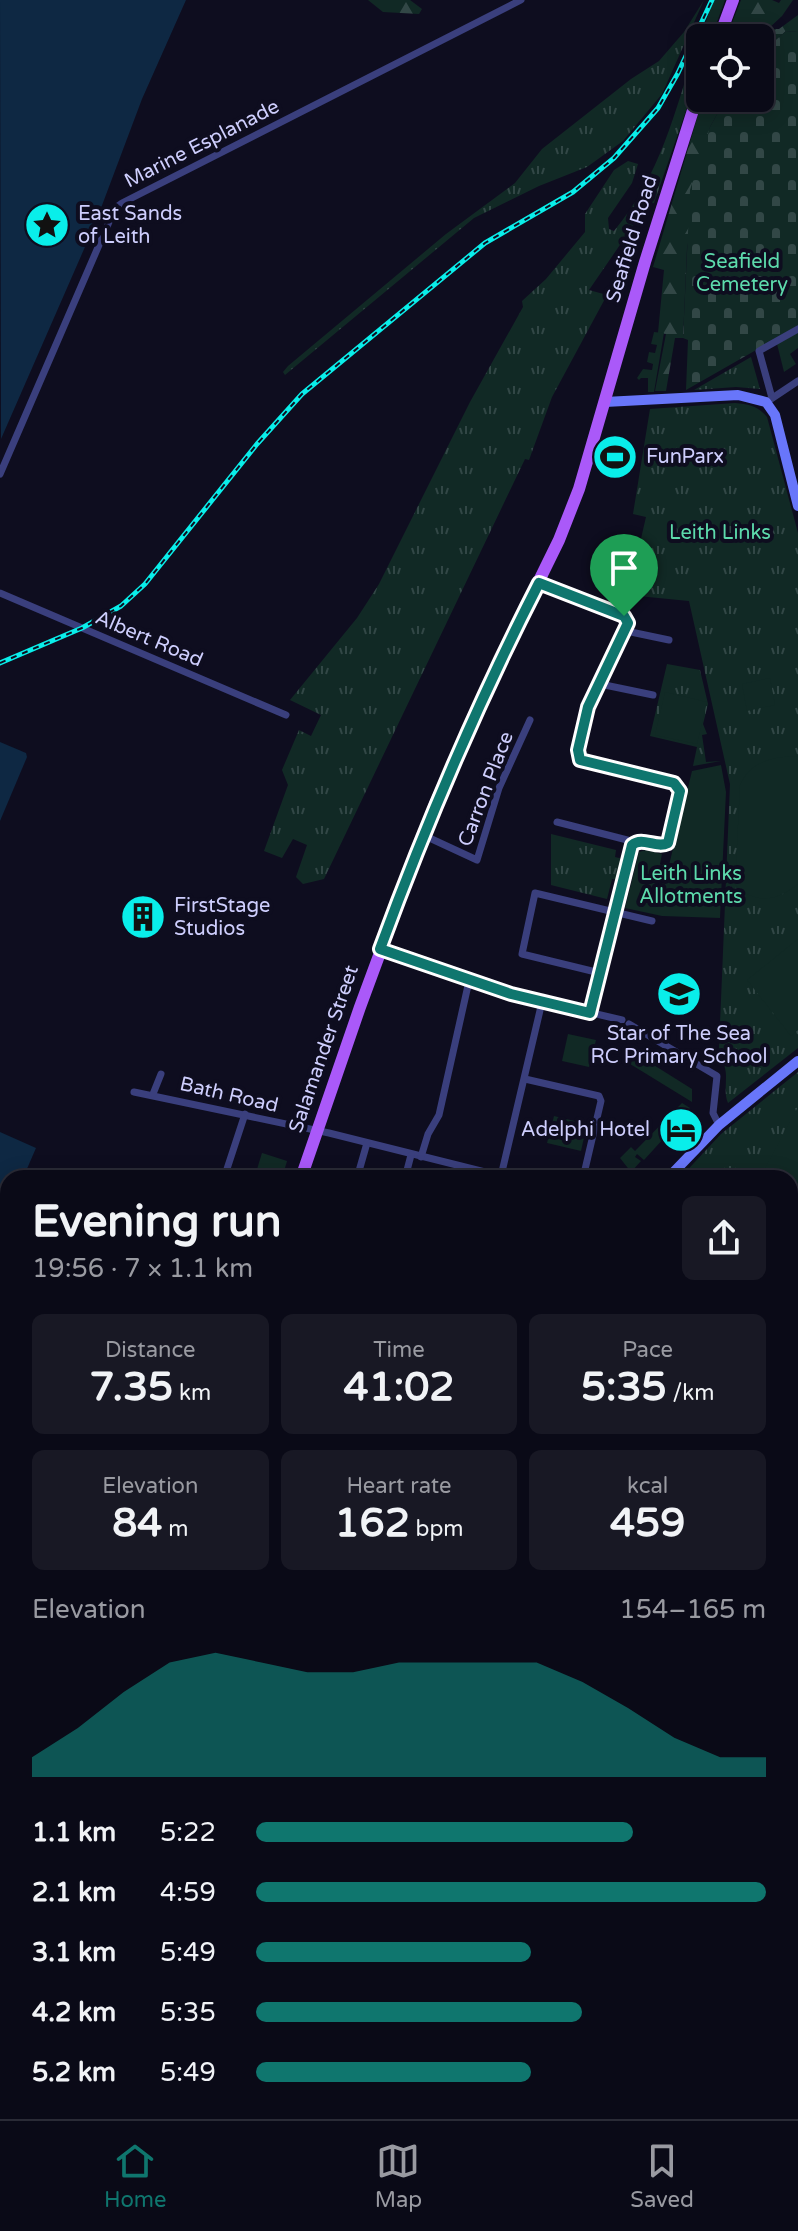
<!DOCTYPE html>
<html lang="en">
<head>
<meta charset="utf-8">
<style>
  :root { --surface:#0a0a17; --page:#181824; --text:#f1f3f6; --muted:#999aa1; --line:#2a2b36; --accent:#0f766e }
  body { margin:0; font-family:"Varela Round",sans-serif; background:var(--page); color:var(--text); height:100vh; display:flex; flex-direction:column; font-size:30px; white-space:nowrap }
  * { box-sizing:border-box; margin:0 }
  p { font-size:26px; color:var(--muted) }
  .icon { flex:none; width:44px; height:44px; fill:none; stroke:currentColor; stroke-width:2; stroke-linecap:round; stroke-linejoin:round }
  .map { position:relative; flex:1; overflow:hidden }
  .drawer { position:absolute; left:0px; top:1170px; width:798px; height:950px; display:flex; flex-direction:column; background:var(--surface); border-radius:24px 24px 0 0; box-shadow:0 4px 20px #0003,0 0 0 2px var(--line) }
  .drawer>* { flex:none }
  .fabs { position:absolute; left:686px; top:24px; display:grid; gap:16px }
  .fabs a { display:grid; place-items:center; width:88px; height:88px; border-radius:12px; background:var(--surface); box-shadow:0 4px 20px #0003,0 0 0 2px var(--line); font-size:40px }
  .pin { position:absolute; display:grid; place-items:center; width:68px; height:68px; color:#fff; margin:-82px -34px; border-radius:50% 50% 50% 0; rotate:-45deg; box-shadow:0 0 8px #0007 }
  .pin .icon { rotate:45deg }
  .round { display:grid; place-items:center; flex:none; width:84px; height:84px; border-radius:12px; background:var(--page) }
  .overview { display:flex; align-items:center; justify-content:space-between; height:136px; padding:0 32px }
  h1 { font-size:44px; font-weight:700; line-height:60px }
  .figures { display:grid; grid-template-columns:repeat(3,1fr); gap:12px; height:136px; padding:8px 32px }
  .figures div { display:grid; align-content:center; border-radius:12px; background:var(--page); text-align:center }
  .figures b { font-size:40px; font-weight:700 }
  .figures small { font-size:22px; font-weight:400 }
  .figures p { font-size:22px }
  .chart { height:224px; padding:16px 32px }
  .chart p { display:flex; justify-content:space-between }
  .chart svg { width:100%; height:144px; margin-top:8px; fill:var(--accent); opacity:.7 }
  ul { padding:0 32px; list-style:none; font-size:26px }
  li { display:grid; grid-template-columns:128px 96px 1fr; align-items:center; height:60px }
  li i { height:20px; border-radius:10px; background:var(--accent) }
  .dock { display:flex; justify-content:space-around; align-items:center; height:112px; border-top:2px solid var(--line); background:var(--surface); font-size:22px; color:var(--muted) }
  .dock a { display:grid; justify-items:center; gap:4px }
  .dock .selected { color:var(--accent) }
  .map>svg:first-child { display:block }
  .grass { fill:url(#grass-tufts) }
  .forest { fill:url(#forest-firs) }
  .cemetery { fill:url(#cemetery-stones) }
  .garden { fill:#112925 }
  .water { fill:#0e2843 }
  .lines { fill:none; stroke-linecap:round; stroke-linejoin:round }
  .street { stroke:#3a3f7d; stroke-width:7 }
  .secondary { stroke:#6876fa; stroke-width:10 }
  .primary { stroke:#aa59f9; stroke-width:12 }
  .tram { stroke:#09eeea; stroke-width:2 }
  .rail-casing { stroke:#09eeea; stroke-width:5 }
  .rail { stroke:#0e0d1f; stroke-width:2; stroke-dasharray:6; stroke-linecap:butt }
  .route-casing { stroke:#fff; stroke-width:16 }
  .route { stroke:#0f766e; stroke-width:10 }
  .labels { text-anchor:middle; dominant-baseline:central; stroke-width:8; stroke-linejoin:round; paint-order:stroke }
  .street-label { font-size:20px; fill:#cecefd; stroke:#0e0d1f }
  .poi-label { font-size:20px; fill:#cecefd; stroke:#0e0d1f; text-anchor:start }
  .park-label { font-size:20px; fill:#5ddaac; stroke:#0e0d1f }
</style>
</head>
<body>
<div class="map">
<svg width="798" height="2119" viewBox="0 0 798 2119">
  <defs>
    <pattern id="grass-tufts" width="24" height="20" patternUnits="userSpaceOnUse" patternTransform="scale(2)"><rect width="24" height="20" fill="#112925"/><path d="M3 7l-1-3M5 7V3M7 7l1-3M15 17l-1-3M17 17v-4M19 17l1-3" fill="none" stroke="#324746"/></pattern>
    <pattern id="forest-firs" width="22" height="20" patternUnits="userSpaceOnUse" patternTransform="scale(2)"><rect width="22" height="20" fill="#112925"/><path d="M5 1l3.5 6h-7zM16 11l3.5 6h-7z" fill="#324746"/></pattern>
    <pattern id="cemetery-stones" width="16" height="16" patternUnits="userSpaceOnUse" patternTransform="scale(2)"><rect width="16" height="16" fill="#112925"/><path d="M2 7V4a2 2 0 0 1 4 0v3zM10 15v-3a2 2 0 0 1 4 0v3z" fill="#324746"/></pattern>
  </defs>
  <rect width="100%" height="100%" fill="#0e0d1f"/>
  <!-- grass -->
  <g class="grass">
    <polygon points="704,0 662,94 623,141 587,167 539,186 474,218 285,375 283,372 288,366 446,234 515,183 542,149 631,79 659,61 684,32"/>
    <path d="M712,0H725L711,38H700V70L654,203L648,204L589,290L607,295L552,397L529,460L525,459L324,879L303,884L296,877L307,845L293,839L282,858L264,851L288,785L282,770L299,730L311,736L321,715L290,700L357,618L379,584L470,402L523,307L522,301L546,279L585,232V214L614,170L628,161L638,164L632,183L608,218L609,229L614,231C660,176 675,112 696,46C701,31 710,16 712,0Z"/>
    <polygon points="751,357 760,389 736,387 694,390"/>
    <path d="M735,403C749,404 758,406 767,417L798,533V1048L728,1103C723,1092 728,1080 725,1068C723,1060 719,1056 719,1048L730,784L689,601L628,595L646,517L633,514L650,409Z"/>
    <polygon points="667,664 700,670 708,704 703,724 707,734 702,735 706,762 721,761 693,766 697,747 650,736"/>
    <polygon points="551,834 616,850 615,857 623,859 618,880 612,879 607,899 551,885"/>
    <polygon points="798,1072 798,1505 790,1505 790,1178 680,1178 721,1134"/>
    <polygon points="262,1153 287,1161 282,1178 255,1176"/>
    <polygon points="790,1521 798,1521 798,1596 790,1586"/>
    <path d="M0,1968L3,1969L8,1979V2070H1L0,2077C0,2053 4,2030 5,2006C6,1994 0,1981 0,1968Z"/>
  </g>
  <!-- forest -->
  <g class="forest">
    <polygon points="368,0 410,0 422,9 419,14 383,12"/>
    <polygon points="741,0 772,0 779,3 781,0 793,0 782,16 768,29 779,29 798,15 798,32 786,31 760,54 760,38 726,38"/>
    <polygon points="703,98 726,98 710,127 687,248 683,338 675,338 666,391 655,391 666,334 658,333 664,270 653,267"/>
  </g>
  <!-- cemetery -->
  <g class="cemetery">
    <polygon points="786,31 798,32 798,326 686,390 688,340 683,338 690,190 710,127 726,98 760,98 760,54"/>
    <polygon points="790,1707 798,1712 798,1816 790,1814"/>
  </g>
  <!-- garden -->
  <g class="garden">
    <polygon points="798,331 798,348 790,354 796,364 784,372 777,344"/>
    <polygon points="654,332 664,333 654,392 648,392 648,378 641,378 639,380 637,378 643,369 652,370 653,364 647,362 649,352 655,353 657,345 651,344"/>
    <polygon points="770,678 775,705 747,711 742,684"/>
    <polygon points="665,692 707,702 697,744 655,735"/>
    <path d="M798,756V884C777,901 756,905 735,885L740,785C751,760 773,757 798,756Z"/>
    <polygon points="721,765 726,792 720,918 662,916 625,908 639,852 646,850 662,854 660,864 669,865 692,771"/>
    <polygon points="798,939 798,1030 791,1036 747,980"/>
    <polygon points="568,1034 596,1040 589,1067 562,1061"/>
    <polygon points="625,1047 692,1089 692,1102 622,1059"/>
    <polygon points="682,1103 690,1108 685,1115 644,1160 637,1154 635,1157 641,1161 631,1172 620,1158 631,1147 635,1151"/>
    <polygon points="798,1107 798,1193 790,1189 790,1178 769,1178 762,1174"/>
    <polygon points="554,1116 587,1124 581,1151 547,1143"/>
  </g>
  <!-- water -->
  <g class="water">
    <polygon points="0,0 186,0 142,99 95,224 1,439"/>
    <polygon points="0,742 26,753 27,757 0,821"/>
    <polygon points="0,1132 36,1148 23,1178 8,1178 8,1211 0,1229"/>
    <polygon points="0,1796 8,1796 8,1910 0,1908"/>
  </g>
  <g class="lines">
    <!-- street -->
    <g class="street">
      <polyline points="772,398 759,351 798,329"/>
      <polyline points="768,401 798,381"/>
      <polyline points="0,474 115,208 122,203 521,0"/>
      <path d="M539,583L624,616L628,623L588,707L578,750L580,760L674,783L680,791L668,843C656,849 643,837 632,845L590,1013"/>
      <polyline points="0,593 286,715"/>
      <polyline points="626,631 669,640"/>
      <polyline points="600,684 653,695"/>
      <polyline points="557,822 635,842"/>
      <polyline points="423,835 477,860 499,788 530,720"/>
      <polyline points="380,949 511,994 622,1020"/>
      <polyline points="600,973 522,954 535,893 652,921"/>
      <polyline points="629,1024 717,1076 713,1113 719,1125"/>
      <polyline points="525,1079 599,1096 601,1101 583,1178"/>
      <polyline points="134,1092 329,1133 509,1178"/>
      <polyline points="153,1094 161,1074"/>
      <polyline points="421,1157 428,1134 439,1115 469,981"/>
      <polyline points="501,1176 542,1002"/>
      <polyline points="224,1178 245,1114"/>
      <polyline points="357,1178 367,1143"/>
      <polyline points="405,1178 411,1155"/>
      <polyline points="0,1486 8,1490"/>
      <polyline points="0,1497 8,1496"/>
      <polyline points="0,1557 8,1560 7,1572 0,1590"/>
      <polyline points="790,1601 798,1611"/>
      <polyline points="790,1632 798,1637"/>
      <polyline points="0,1760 8,1742"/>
      <polyline points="0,1784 8,1784"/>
      <polyline points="790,1820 798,1821"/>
      <polyline points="790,1882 798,1881"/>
      <polyline points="790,1942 798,1941"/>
      <polyline points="314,2112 316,2119"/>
      <polyline points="418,2112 421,2119"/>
      <polyline points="455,2112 459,2119"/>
      <polyline points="596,2112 611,2119"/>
      <polyline points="251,2115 252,2119"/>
      <polyline points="97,2119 98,2112"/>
      <polyline points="212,2119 223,2112"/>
      <polyline points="500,2119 502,2112"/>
      <polyline points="648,2119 652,2112"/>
    </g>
    <!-- secondary -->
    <g class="secondary">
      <polyline points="605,402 738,395 766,402 775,415 798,506"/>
      <polyline points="668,1178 719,1125 798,1061"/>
      <polyline points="790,1513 798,1513"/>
    </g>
    <!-- primary -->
    <g class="primary">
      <polyline points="719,38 733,0"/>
      <polyline points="301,1178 360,1007 435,804 504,652 559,540 579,489 645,262 700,88"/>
      <polyline points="790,2044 798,2035"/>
      <polyline points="140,2119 141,2112"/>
      <polyline points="727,2119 733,2112"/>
    </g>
    <!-- tram -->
    <g class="tram">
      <polyline points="0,1488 8,1489"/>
      <polyline points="790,1701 798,1706"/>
    </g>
    <!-- rail casing -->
    <g class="rail-casing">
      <polyline id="rail" points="0,663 82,628 121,606 145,584 257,444 302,394 485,243 573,192 614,158 658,108 678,73 712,0"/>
    </g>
    <!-- rail -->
    <use href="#rail" class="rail"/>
  </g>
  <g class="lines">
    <!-- route casing -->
    <g class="route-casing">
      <path id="route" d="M539,583L624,616L628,623L588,707L578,750L580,760L674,783L680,791L668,843C656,849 643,836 632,845L590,1013L511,994L380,949C426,824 478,702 539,583Z"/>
    </g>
    <!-- route -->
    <use href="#route" class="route"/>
  </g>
  <!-- icons -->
  <defs>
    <g id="sight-disc" transform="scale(2.3)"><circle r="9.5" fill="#09eeea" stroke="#0e0d1f"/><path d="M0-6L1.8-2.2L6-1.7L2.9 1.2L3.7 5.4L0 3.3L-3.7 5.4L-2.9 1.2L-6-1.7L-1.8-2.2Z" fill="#111"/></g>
    <g id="stadium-disc" transform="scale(2.3)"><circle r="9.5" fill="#09eeea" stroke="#0e0d1f"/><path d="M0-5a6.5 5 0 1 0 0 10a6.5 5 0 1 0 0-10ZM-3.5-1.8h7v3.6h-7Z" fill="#111"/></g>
    <g id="building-disc" transform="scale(2.3)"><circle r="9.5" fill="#09eeea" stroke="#0e0d1f"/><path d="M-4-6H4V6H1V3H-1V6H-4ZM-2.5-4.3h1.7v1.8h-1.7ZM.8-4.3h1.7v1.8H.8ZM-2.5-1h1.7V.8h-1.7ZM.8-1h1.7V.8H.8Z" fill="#111"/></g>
    <g id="school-disc" transform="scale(2.3)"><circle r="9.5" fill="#09eeea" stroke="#0e0d1f"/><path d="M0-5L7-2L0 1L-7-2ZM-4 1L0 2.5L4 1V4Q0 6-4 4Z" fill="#111"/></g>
    <g id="hotel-disc" transform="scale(2.3)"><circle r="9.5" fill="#09eeea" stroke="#0e0d1f"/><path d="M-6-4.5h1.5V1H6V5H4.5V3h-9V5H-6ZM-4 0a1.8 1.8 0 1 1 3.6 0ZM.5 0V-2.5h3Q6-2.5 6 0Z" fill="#111"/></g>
  </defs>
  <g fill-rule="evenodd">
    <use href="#sight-disc" x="47" y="225"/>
    <use href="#stadium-disc" x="615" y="457"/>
    <use href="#building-disc" x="143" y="917"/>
    <use href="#school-disc" x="679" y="994"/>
    <use href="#hotel-disc" x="681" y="1130"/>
  </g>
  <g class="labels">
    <!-- street labels -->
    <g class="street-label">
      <text transform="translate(202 144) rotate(-27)">Marine Esplanade</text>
      <text transform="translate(632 239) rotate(-73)">Seafield Road</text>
      <text transform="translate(149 639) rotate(23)">Albert Road</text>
      <text transform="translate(486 789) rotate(-69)">Carron Place</text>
      <text transform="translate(324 1049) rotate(-71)">Salamander Street</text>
      <text transform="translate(229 1095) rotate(13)">Bath Road</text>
    </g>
    <!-- poi labels -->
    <g class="poi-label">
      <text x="78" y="214">East Sands<tspan x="78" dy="23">of Leith</tspan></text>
      <text x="646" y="457">FunParx</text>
      <text x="174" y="906">FirstStage<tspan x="174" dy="23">Studios</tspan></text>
      <text x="679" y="1034" text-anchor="middle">Star of The Sea<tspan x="679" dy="23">RC Primary School</tspan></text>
      <text x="650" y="1130" text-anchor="end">Adelphi Hotel</text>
    </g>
    <!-- park labels -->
    <g class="park-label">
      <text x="742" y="262">Seafield<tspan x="742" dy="23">Cemetery</tspan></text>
      <text x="720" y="533">Leith Links</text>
      <text x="691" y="874">Leith Links<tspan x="691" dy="23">Allotments</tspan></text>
    </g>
  </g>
</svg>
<div class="fabs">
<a><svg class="icon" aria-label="locate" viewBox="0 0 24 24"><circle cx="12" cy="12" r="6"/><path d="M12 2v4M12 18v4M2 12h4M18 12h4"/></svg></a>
</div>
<div class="pin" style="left:624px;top:616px;background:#1e9e55"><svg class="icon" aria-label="arrive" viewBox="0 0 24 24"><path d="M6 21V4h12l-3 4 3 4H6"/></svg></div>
<section class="drawer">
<div class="overview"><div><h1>Evening run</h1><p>19:56 · 7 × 1.1 km</p></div><a class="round"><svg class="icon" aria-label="share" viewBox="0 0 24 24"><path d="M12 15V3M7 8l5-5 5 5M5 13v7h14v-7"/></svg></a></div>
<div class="figures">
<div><p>Distance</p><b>7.35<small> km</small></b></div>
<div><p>Time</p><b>41:02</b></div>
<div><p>Pace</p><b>5:35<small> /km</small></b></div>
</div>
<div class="figures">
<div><p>Elevation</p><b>84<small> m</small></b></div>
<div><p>Heart rate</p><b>162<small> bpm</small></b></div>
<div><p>kcal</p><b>459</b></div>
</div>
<div class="chart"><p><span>Elevation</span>154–165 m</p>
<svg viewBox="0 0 160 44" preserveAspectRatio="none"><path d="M0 44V38L10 29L20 18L30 9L40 6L50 9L60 12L70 12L80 9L90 9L100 9L110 9L120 15L130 23L140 32L150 38L160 38V44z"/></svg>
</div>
<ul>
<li><b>1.1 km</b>5:22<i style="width:74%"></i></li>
<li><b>2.1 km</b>4:59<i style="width:100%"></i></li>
<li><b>3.1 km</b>5:49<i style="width:54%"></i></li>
<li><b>4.2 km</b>5:35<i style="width:64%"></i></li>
<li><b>5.2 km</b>5:49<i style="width:54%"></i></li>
</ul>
</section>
</div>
<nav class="dock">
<a class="selected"><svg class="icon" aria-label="home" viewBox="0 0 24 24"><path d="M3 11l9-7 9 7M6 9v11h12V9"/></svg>Home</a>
<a><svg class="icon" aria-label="map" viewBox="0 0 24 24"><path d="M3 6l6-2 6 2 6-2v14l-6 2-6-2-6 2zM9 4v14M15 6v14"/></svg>Map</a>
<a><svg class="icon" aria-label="saved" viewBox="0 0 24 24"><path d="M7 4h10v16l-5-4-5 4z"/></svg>Saved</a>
</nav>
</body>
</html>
